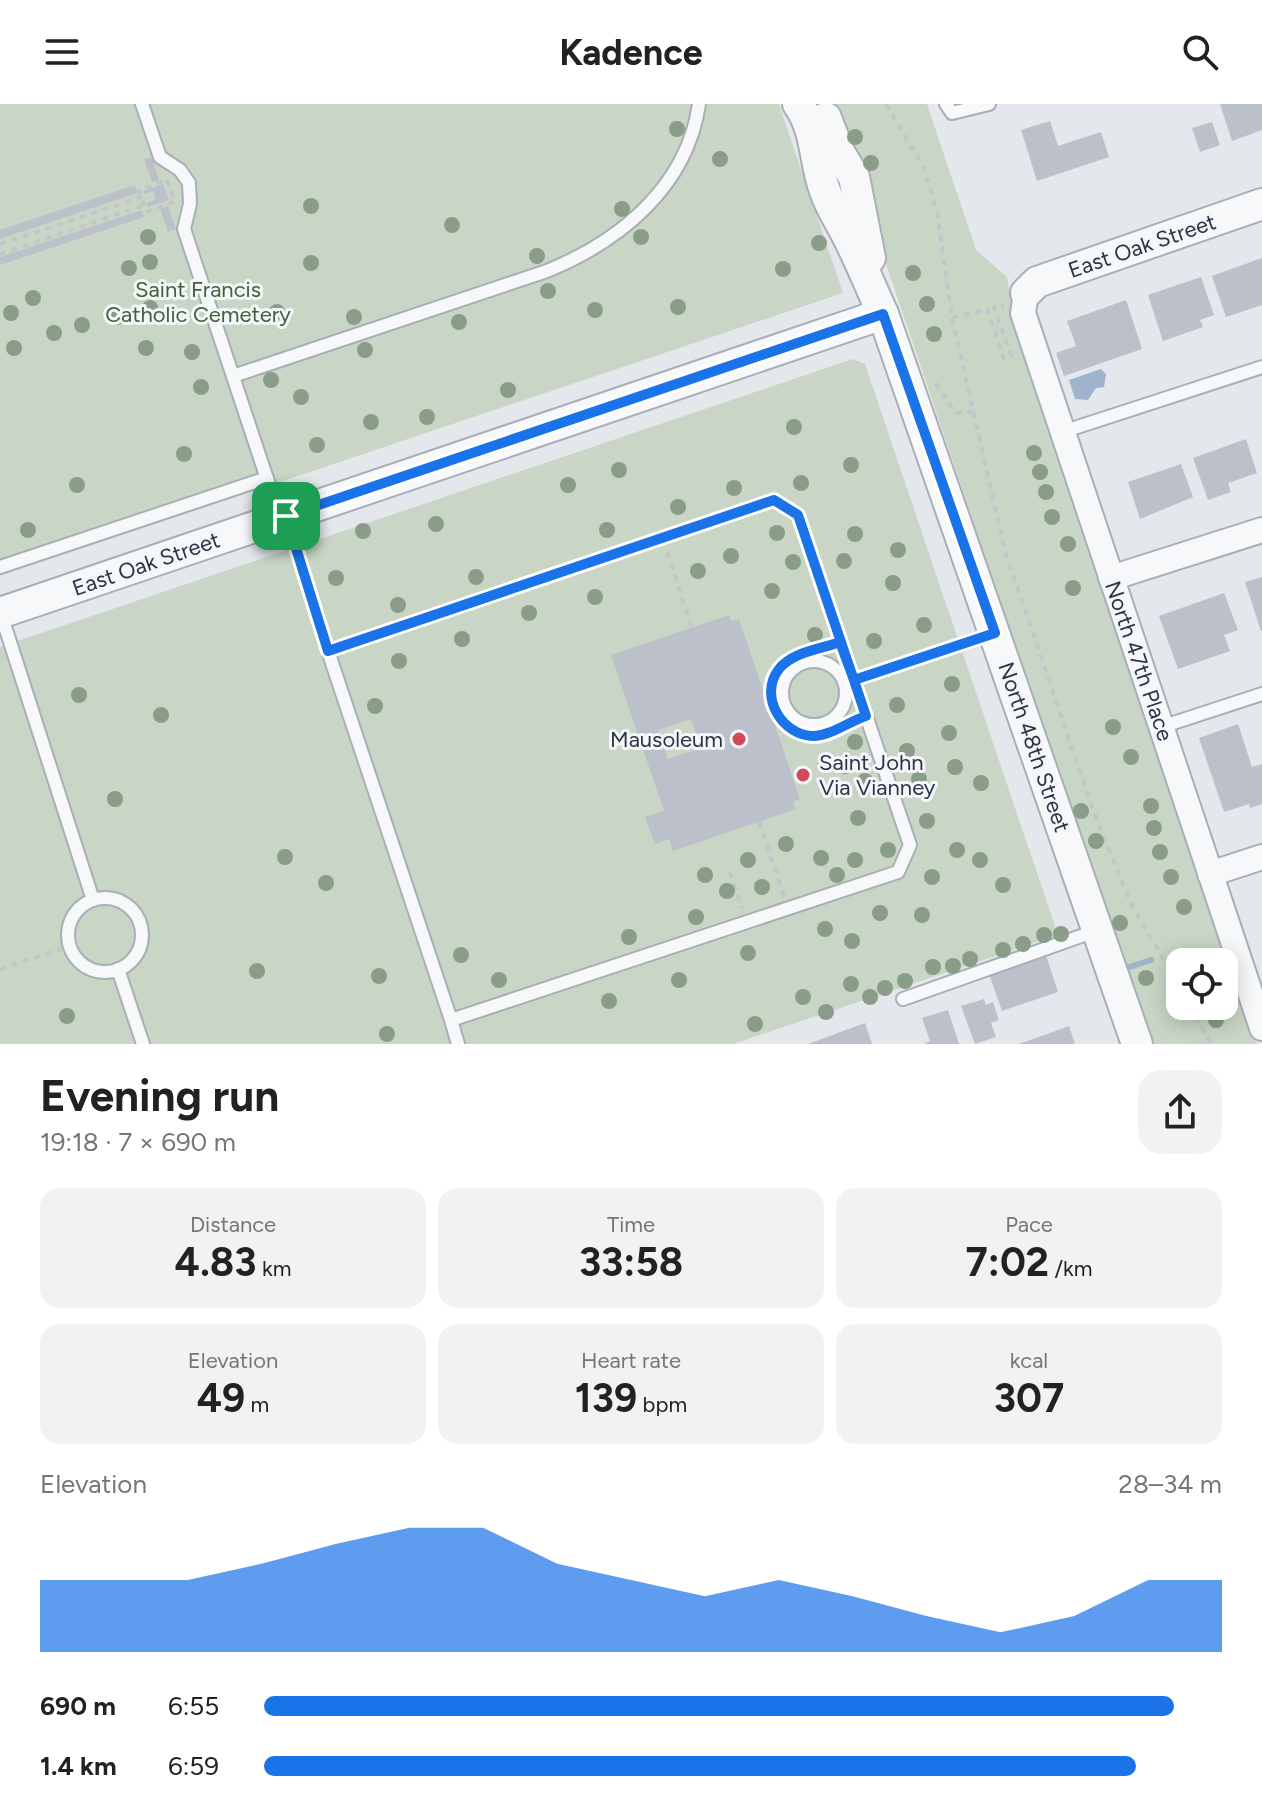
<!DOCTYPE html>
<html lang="en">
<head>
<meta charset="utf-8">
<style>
  :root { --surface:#fff; --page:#f2f2f2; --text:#222; --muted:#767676; --accent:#1a73e8 }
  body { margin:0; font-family:Figtree,sans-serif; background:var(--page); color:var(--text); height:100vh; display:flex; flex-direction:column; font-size:30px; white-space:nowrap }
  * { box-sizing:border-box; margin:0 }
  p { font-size:26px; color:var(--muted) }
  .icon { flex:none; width:44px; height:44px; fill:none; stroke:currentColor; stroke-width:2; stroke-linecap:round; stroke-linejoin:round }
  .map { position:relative; height:940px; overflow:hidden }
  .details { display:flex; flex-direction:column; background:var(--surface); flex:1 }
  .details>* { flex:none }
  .tools { position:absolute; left:1166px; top:844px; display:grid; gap:16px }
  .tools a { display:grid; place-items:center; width:72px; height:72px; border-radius:16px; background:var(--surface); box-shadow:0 4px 20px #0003; font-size:40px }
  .pin { position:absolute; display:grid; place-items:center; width:68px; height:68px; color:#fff; margin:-34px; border-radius:16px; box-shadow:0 4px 12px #0006 }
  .round { display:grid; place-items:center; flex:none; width:84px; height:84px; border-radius:24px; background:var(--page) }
  .overview { display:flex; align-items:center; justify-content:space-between; height:136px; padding:0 40px }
  h1 { font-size:44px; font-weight:700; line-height:60px }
  .figures { display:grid; grid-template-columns:repeat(3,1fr); gap:12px; height:136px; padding:8px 40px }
  .figures div { display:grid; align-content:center; border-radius:20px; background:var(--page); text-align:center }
  .figures b { font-size:40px; font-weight:700 }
  .figures small { font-size:22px; font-weight:400 }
  .figures p { font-size:22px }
  .chart { height:224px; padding:16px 40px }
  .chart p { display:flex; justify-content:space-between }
  .chart svg { width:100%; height:144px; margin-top:8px; fill:var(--accent); opacity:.7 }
  ul { padding:0 40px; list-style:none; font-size:26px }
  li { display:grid; grid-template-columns:128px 96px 1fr; align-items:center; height:60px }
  li i { height:20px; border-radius:10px; background:var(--accent) }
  header { display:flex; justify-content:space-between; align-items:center; height:104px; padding:0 40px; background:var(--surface); font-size:36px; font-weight:700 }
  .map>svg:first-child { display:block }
  .green { fill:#c9d6c5; fill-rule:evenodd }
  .water { fill:#9fb4cc }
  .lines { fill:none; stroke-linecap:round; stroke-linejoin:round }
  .stream { stroke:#9fb4cc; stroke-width:6 }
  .building { fill:#bbc0ca; fill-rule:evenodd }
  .service-casing { stroke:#a9aeb7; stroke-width:16 }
  .minor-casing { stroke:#a9aeb7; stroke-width:28 }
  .tertiary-casing { stroke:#a9aeb7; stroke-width:34 }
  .path { stroke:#c2c5cb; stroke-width:4; stroke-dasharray:6 6; stroke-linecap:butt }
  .service { stroke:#f7f8fa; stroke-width:12 }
  .minor { stroke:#f7f8fa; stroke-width:24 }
  .tertiary { stroke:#f7f8fa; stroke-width:30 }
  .tree { fill:#899d89 }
  .route-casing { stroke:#fff; stroke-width:16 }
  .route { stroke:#1a73e8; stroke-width:10 }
  .poi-dot { fill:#d1495b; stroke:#f4f6f9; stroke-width:3 }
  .labels { text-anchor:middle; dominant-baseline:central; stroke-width:6; stroke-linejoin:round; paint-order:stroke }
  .street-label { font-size:22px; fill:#2b3445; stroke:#f4f6f9 }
  .park-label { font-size:22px; fill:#3f6138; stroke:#f4f6f9 }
  .poi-label { font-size:22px; fill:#2b3445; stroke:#f4f6f9; text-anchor:end }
</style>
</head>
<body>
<header><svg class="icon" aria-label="menu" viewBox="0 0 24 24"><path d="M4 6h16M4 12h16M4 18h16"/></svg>Kadence<svg class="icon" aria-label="search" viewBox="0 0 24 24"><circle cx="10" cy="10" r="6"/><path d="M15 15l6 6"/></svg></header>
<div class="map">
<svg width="1262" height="940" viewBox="0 0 1262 940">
  <rect width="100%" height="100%" fill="#e4e7ec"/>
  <!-- green -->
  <g class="green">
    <polygon points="0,0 779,0 843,189 0,472"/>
    <path d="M828,0H927L976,146L1007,173L1013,211L1257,940H1150L882,148ZM1180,858H1224V902H1180Z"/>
    <polygon points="853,255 865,260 1058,831 733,940 0,940 0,543"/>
  </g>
  <!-- water -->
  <polygon class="water" points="1101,265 1106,270 1104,283 1096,284 1088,296 1075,295 1069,276"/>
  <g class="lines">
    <!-- stream -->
    <polyline class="stream" points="1120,866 1151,856"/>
  </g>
  <!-- building -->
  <g class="building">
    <polygon points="1220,0 1262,0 1262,26 1232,37"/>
    <polygon points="1050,17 1058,42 1101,28 1109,53 1037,77 1021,26"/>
    <polygon points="1212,18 1220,41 1200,48 1192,24"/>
    <polygon points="152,53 159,76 152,78 144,55"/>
    <polygon points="163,80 169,96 148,103 146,99 156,95 153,87 144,90 143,87"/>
    <polygon points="135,81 137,89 0,135 0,126"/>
    <polygon points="168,102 176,125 168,128 160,105"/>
    <polygon points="142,106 144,113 0,161 0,153"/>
    <polygon points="1262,154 1262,201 1226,213 1212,172"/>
    <polygon points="1201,173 1214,211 1200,216 1203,223 1163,237 1148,191"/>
    <polygon points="1126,196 1142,245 1064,272 1056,249 1076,242 1067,217"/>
    <polygon points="1246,335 1257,369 1228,379 1231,388 1208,396 1193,354"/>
    <polygon points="1181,360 1193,393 1140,415 1128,378"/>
    <polygon points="1262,473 1262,527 1261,527 1245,478"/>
    <polygon points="1224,489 1238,526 1224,531 1230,547 1178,565 1159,512"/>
    <path d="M729,511L731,517L739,515L800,695L793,698L796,705L673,747L669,735L655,740L645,713L664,707L611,551ZM691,615L701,644L668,655L658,626Z"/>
    <polygon points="1238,620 1252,663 1262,660 1262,700 1250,704 1249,700 1224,708 1199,634"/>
    <polygon points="1046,851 1058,888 1002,907 989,870"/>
    <polygon points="984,895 986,901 993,898 999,916 991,919 996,933 975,940 961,902"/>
    <polygon points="948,906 959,940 924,940 930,937 922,914"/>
    <polygon points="865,919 872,940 808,940"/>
    <polygon points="1069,922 1075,940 1019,940"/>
  </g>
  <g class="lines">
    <!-- service casing -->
    <g class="service-casing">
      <g id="service">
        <polyline points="142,0 160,53 180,66 189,79 190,100 184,125 280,414"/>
        <polyline points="946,0 952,9 989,0"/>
        <path d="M233,272L547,167C620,137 687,83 699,0"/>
        <polyline points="1062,328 1262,263"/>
        <polyline points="286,412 328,547"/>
        <polyline points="0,463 267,374"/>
        <polyline points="1,510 93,796"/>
        <circle cx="814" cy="589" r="32"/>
        <polyline points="846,579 995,529"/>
        <polyline points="1161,623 1262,590"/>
        <circle cx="105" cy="831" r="37"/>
        <polyline points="118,865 143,940"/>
        <polyline points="903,895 1098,826"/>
        <polyline points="451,916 328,547 774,396 798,411 910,741 898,768 451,916 458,940"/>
      </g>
    </g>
    <!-- minor casing -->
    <g class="minor-casing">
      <g id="minor">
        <polyline points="1026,189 1023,209 1262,924"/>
        <polyline points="1111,474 1262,426"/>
        <polyline points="1210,770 1262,753"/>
      </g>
    </g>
    <!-- tertiary casing -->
    <g class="tertiary-casing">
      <g id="tertiary">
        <path d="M798,0C817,26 814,58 825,87C831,105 842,120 850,137C862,161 872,186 883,210L1137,940"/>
        <polyline points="826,14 839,48 854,73 870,154"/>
        <polyline points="1026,189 1037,178 1262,100"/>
        <polyline points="0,509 883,210"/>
      </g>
    </g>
    <!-- path -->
    <g class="path">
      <polyline points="886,0 924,64 937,108 952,214 1005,447 1092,703 1130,798 1180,884"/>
      <polygon points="167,76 175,98 146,108 139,86"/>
      <polyline points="0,140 142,93"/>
      <polyline points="0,150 145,101"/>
      <polyline points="952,214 987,205 1004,255 1011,252 994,203 1004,201"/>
      <polyline points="936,279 955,309 973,308"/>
      <polyline points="667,448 692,524"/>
      <path d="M826,543C809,549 793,550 781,563C755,591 784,635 818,632C832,630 840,621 852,617"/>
      <polyline points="759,718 784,792"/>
      <polyline points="730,768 742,804"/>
      <polyline points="0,865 70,842"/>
      <polyline points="1190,902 1211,940"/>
    </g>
    <!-- service -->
    <use href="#service" class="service"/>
    <!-- minor -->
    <use href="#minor" class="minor"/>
    <!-- tertiary -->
    <use href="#tertiary" class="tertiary"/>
  </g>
  <!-- trees -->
  <g class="tree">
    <circle cx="677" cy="25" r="8"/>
    <circle cx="855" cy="33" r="8"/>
    <circle cx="720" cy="55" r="8"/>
    <circle cx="871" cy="59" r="8"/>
    <circle cx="311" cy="102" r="8"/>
    <circle cx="622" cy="105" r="8"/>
    <circle cx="452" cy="121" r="8"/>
    <circle cx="148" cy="133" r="8"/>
    <circle cx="641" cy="133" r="8"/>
    <circle cx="819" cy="139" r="8"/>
    <circle cx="537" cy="152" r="8"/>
    <circle cx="150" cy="158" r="8"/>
    <circle cx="311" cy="159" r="8"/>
    <circle cx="129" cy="164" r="8"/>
    <circle cx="783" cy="165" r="8"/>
    <circle cx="913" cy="169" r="8"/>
    <circle cx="548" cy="187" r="8"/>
    <circle cx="33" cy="194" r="8"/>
    <circle cx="927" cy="200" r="8"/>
    <circle cx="678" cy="203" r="8"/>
    <circle cx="150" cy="204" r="8"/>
    <circle cx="595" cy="206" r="8"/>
    <circle cx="277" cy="208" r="8"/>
    <circle cx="11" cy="209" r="8"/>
    <circle cx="117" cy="213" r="8"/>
    <circle cx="354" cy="213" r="8"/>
    <circle cx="459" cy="218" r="8"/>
    <circle cx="82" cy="221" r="8"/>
    <circle cx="54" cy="229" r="8"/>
    <circle cx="934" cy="230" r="8"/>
    <circle cx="14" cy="244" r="8"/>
    <circle cx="146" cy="244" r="8"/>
    <circle cx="365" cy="246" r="8"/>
    <circle cx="192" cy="248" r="8"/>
    <circle cx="271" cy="276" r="8"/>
    <circle cx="201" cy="283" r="8"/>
    <circle cx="508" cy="286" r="8"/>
    <circle cx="301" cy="293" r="8"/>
    <circle cx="427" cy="313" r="8"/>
    <circle cx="371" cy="318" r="8"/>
    <circle cx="794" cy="323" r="8"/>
    <circle cx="317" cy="341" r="8"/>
    <circle cx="1034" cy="349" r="8"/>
    <circle cx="184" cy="350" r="8"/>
    <circle cx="851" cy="361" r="8"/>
    <circle cx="619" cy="366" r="8"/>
    <circle cx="1040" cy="368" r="8"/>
    <circle cx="801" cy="379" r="8"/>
    <circle cx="77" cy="381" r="8"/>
    <circle cx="568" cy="381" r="8"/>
    <circle cx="734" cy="384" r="8"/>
    <circle cx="1046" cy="388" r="8"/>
    <circle cx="678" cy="403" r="8"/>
    <circle cx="1052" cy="413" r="8"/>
    <circle cx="436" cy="420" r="8"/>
    <circle cx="28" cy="426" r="8"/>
    <circle cx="607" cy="426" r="8"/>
    <circle cx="363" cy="427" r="8"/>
    <circle cx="777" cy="429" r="8"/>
    <circle cx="855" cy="430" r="8"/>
    <circle cx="1068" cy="440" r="8"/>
    <circle cx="898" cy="446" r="8"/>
    <circle cx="731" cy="452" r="8"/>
    <circle cx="844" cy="457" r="8"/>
    <circle cx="793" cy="458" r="8"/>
    <circle cx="698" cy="467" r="8"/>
    <circle cx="476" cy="473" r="8"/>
    <circle cx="336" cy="474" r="8"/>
    <circle cx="893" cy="479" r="8"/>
    <circle cx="1073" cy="484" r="8"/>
    <circle cx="772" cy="487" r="8"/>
    <circle cx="595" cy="493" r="8"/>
    <circle cx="398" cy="501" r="8"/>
    <circle cx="529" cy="509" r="8"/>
    <circle cx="924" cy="521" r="8"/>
    <circle cx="815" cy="531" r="8"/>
    <circle cx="462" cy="535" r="8"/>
    <circle cx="874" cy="537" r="8"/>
    <circle cx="399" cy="557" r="8"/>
    <circle cx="952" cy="580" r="8"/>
    <circle cx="79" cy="591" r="8"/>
    <circle cx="897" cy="601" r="8"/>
    <circle cx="375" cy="602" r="8"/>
    <circle cx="161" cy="611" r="8"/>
    <circle cx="1113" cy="623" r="8"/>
    <circle cx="949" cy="629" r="8"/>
    <circle cx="855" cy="638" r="8"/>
    <circle cx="907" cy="647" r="8"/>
    <circle cx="1131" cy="653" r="8"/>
    <circle cx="845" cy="662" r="8"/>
    <circle cx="955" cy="663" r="8"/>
    <circle cx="919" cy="675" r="8"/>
    <circle cx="865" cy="677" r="8"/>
    <circle cx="981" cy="679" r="8"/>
    <circle cx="115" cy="695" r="8"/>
    <circle cx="1151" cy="702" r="8"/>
    <circle cx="1081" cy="707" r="8"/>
    <circle cx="858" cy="714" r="8"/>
    <circle cx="927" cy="717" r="8"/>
    <circle cx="1154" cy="724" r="8"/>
    <circle cx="1096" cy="737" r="8"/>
    <circle cx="786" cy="740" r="8"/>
    <circle cx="888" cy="746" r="8"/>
    <circle cx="957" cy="746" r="8"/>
    <circle cx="1160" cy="748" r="8"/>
    <circle cx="285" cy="753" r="8"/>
    <circle cx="821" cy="754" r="8"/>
    <circle cx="748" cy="756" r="8"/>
    <circle cx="855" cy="756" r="8"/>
    <circle cx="980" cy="756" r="8"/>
    <circle cx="705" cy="771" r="8"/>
    <circle cx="837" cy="771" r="8"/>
    <circle cx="932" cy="773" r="8"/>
    <circle cx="1171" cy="773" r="8"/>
    <circle cx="326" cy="779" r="8"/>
    <circle cx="1003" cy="781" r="8"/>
    <circle cx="762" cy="783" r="8"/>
    <circle cx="727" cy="787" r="8"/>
    <circle cx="1184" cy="803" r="8"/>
    <circle cx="880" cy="809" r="8"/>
    <circle cx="922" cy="811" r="8"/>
    <circle cx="696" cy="813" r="8"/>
    <circle cx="1120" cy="819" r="8"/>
    <circle cx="825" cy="825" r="8"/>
    <circle cx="1061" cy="830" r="8"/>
    <circle cx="1044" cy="831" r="8"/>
    <circle cx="629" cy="833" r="8"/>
    <circle cx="852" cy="837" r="8"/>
    <circle cx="1023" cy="840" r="8"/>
    <circle cx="1003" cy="846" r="8"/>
    <circle cx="748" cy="849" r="8"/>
    <circle cx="461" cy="851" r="8"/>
    <circle cx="970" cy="855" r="8"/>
    <circle cx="953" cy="862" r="8"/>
    <circle cx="933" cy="863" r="8"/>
    <circle cx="257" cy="867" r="8"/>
    <circle cx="379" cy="872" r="8"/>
    <circle cx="1146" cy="874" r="8"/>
    <circle cx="499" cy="876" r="8"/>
    <circle cx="679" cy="876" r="8"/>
    <circle cx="905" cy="877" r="8"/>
    <circle cx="851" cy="880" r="8"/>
    <circle cx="885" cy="884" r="8"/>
    <circle cx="803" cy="893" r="8"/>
    <circle cx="870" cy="893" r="8"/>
    <circle cx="609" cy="897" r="8"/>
    <circle cx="826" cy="908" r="8"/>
    <circle cx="67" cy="912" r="8"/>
    <circle cx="1216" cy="916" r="8"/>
    <circle cx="755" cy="920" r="8"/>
    <circle cx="387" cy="930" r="8"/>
  </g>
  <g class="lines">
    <!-- route casing -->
    <g class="route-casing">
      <path id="route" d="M286,412L328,547L774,396L798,411L866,612C848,618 832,631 814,632C782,632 758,592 779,565C792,548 821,545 840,538L854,576L995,529L883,210L286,412"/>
    </g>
    <!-- route -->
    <use href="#route" class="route"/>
  </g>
  <!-- markers -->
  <g class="poi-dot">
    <circle cx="739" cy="635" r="8"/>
    <circle cx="803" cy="671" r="8"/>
  </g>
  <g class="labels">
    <!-- street labels -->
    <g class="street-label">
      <text transform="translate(1142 142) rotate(-19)">East Oak Street</text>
      <text transform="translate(146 460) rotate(-19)">East Oak Street</text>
      <text transform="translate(1139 557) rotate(71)">North 47th Place</text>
      <text transform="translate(1034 643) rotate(71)">North 48th Street</text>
    </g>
    <!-- park labels -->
    <g class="park-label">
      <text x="198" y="185">Saint Francis<tspan x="198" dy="25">Catholic Cemetery</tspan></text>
    </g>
    <!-- poi labels -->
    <g class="poi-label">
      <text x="723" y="635">Mausoleum</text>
      <text x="819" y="658" text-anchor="start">Saint John<tspan x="819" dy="25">Via Vianney</tspan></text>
    </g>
  </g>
</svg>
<div class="tools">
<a><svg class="icon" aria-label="locate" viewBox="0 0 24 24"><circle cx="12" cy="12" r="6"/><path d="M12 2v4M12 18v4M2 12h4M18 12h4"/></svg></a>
</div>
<div class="pin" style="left:286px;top:412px;background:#1e9e55"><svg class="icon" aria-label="arrive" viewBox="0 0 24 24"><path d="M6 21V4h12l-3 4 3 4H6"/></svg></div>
</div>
<section class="details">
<div class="overview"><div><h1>Evening run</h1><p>19:18 · 7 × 690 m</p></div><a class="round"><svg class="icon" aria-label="share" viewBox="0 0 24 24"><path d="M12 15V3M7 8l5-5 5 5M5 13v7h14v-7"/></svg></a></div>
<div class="figures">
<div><p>Distance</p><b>4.83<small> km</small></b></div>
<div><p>Time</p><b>33:58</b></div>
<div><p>Pace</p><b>7:02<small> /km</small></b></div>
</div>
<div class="figures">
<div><p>Elevation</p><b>49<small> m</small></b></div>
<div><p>Heart rate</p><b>139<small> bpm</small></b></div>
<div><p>kcal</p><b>307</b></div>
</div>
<div class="chart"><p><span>Elevation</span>28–34 m</p>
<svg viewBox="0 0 160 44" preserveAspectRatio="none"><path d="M0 44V22L10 22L20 22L30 17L40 11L50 6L60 6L70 17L80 22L90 27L100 22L110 27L120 33L130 38L140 33L150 22L160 22V44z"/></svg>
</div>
<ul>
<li><b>690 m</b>6:55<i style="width:95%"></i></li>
<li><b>1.4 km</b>6:59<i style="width:91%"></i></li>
</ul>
</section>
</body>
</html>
